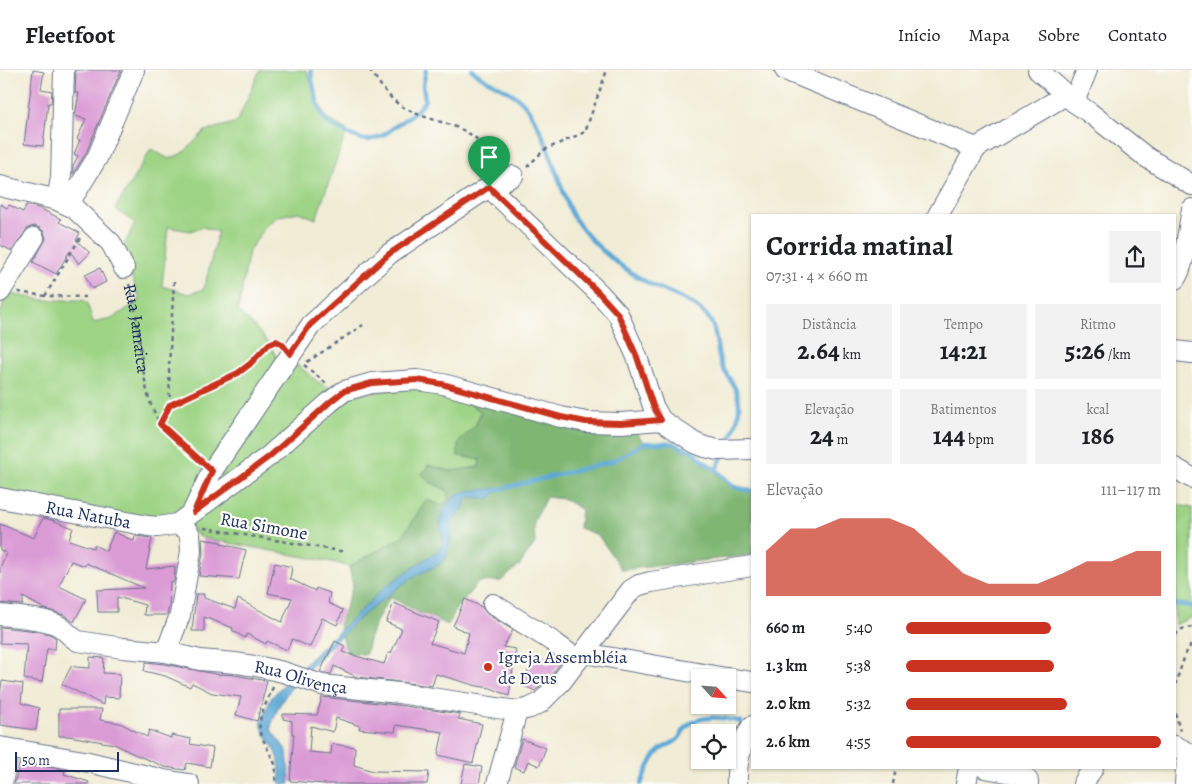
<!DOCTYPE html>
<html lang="pt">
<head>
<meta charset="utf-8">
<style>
  :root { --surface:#fff; --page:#f2f2f2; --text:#202124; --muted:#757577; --line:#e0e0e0; --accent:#c8321e }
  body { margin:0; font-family:Alegreya,serif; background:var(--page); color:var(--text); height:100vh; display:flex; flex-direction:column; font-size:19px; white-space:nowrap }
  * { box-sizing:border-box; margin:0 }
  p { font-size:16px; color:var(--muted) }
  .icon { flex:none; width:28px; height:28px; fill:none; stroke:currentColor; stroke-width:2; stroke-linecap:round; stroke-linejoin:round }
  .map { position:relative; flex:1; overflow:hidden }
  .panel { position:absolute; left:751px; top:144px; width:425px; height:555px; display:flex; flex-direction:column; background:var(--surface); border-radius:0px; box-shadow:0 1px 4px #0004 }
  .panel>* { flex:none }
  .needle { width:32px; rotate:116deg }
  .tools { position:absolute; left:691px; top:599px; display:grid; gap:10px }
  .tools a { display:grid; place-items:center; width:45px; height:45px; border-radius:0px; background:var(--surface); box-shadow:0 1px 4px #0004; font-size:25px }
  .scale { position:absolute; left:15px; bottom:12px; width:104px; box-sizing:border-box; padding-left:5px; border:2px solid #1b2f5e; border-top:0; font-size:14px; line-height:18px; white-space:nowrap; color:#1b2f5e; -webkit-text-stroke:4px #fdfcf7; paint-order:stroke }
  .pin { position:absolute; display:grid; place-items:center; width:42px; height:42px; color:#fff; margin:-51px -21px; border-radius:50% 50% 50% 0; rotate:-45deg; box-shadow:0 0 5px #0007 }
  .pin .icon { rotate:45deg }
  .round { display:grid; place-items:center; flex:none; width:52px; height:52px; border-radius:0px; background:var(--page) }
  .headline { display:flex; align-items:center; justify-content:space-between; height:85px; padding:0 15px }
  h1 { font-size:28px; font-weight:700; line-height:38px }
  .stats { display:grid; grid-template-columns:repeat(3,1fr); gap:8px; height:85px; padding:5px 15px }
  .stats div { display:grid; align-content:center; border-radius:0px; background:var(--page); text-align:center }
  .stats b { font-size:25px; font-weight:700 }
  .stats small { font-size:14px; font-weight:400 }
  .stats p { font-size:14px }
  .chart { height:140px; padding:10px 15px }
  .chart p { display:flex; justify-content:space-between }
  .chart svg { width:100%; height:90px; margin-top:5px; fill:var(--accent); opacity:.7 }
  ul { padding:0 15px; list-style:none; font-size:16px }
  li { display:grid; grid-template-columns:80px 60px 1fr; align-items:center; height:38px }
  li i { height:12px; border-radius:6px; background:var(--accent) }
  header { display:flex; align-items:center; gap:30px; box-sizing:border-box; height:70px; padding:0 25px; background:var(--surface); border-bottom:1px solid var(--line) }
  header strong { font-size:24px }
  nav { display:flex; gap:28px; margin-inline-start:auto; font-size:18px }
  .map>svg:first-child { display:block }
  .green { fill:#9ed485; stroke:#5c8272; fill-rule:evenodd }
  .forest { fill:#7eb672; stroke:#4c7268 }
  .water { fill:#5ca8d5; stroke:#3c6c9a }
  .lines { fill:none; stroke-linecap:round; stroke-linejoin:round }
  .stream { stroke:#5ca8d5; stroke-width:4.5 }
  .building { fill:#db9cd6 }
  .minor-casing { stroke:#667188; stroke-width:22 }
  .path { stroke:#667188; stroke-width:2.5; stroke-dasharray:4 4; stroke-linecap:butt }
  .minor { stroke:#fff; stroke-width:20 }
  .route-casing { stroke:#fff; stroke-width:10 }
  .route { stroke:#c8321e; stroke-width:6 }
  .poi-dot { fill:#c8321e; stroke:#fdfcf7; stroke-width:2 }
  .labels { text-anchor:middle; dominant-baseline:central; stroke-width:4.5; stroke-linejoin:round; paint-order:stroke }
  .street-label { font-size:18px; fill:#1b2f5e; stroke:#fdfcf7 }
  .poi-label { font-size:18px; fill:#1b2f5e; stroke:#fdfcf7; text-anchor:start }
</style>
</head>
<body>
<header>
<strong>Fleetfoot</strong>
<nav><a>Início</a><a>Mapa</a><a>Sobre</a><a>Contato</a></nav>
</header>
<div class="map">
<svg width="1192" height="714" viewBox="0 0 1192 714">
  <rect width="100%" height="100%" fill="#fdfcf7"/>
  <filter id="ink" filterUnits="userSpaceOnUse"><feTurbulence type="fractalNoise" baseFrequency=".02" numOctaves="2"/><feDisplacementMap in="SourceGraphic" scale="10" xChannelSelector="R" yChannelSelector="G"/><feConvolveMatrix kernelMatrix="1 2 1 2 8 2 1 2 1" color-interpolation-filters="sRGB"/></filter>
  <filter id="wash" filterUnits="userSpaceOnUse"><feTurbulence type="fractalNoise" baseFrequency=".0096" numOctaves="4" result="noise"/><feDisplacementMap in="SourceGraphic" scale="20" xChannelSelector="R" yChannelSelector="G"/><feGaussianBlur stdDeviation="1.12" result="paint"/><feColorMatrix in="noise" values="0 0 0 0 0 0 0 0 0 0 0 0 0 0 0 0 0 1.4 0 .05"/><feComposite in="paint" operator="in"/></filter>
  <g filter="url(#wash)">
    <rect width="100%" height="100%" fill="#f1ecd5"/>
    <!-- green -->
    <g class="green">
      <path d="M260,0H306L318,32L327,48L347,60L316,149L299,142L279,146L267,154L249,181L238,241C255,256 271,272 279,293L180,446L152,453L0,422V241H2L5,223L44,230H83L87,232L93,253L112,249L140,230L122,179L135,153L115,139L151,79L169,89L183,83L205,61L237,52ZM168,157L190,161L203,157L218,162L204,219L189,224L162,216Z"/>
      <polygon points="295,293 318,312 337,321 200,434"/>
      <polygon points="410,317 460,327 481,341 476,354 459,373 458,386 480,389 479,397 451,401 428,411 449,421 448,431 441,435 426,430 403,466 349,497 337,493 203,468 195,463 187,451 343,327"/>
      <polygon points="1175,434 1192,438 1192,547 1175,555"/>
    </g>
    <!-- forest -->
    <path class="forest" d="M460,327L637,363L644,373H671L694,382L702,390L716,400L734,417L752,421V485L622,500L598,465L579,458L581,439L564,429L546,427L534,452L535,473L520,495L501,511L479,512L457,537L448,555L423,543L422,544L390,527C379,545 369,563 366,584L347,583L339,555L353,516L349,497L403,466L426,430L441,435L448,431V421L428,411L422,404L428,395L451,401L479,397L480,389L458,386V373L476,354L481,342Z"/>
    <!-- water -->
    <path class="water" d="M502,418L489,429L473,427L467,428L462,440L452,453L450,472L445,489L440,494L411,508L357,550L319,588L287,623L278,638L271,656L272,661L287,681L290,714H280C280,703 280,692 276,682C271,672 263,664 261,653L271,628L283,615L385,517L439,480L443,473L440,451L443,440L457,424L468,421Z"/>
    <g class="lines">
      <!-- stream -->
      <g class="stream">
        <path d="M311,0C311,9 319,42 324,49C330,56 360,71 369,70C382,68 390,60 400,53C410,46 419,41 425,30L423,15L426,0"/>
        <path d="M472,0C488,14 512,19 525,35C543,58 553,94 563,121C566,130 569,141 575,149C593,176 623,200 652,215C670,224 693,230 707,246C719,260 715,281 722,296C726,305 734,313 737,323C743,340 735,359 728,374"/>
        <polyline points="716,400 723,385"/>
        <polyline points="497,420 613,391 644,373 671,373 694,382 702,390 716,400 734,417 752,421"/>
        <polyline points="1175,534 1192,536"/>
        <path d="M641,714C646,702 651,689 660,680C665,676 672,674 677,670C682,666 683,659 688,655C702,644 726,648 741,652"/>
      </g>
    </g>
    <g id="blocks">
      <!-- building -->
      <g class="building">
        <polygon points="33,0 44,2 41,19 52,21 51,33 48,33 43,76 24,74"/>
        <polygon points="76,0 121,0 86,83 73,104 73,96 78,86 74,84 80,70 77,69 86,49 75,46 79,23 75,23"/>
        <polygon points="0,134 7,138 9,135 23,142 26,135 39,138 61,149 59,152 80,163 76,170 90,183 79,194 70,181 56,204 33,192 46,169 44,162 40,158 34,156 28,158 12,181 0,175"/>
        <polygon points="100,198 106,212 92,219 85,205"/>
        <polygon points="43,448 55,451 73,458 69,470 93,478 94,475 106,481 114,462 134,471 135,466 152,468 146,499 175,496 174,512 170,512 169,536 167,545 144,545 145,535 117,527 117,542 98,542 97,520 144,518 86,493 85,496 71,491 59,516 86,529 74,552 64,545 45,539 23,527 23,535 0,533 0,498 6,483 0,480 0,454 34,468"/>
        <polygon points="202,469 221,472 221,474 246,480 239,509 199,506 203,483"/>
        <polygon points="275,493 292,497 290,509 315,521 316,518 330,523 328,533 343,540 337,555 322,548 310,577 292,569 287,580 267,571 266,574 247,564 245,568 232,560 233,558 204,547 204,561 192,561 196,524 204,524 204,528 235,539 238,529 282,552 292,528 268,523"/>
        <polygon points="465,529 482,537 487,544 513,560 503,577 516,579 509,626 491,618 477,616 436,604 432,616 357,607 334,596 331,604 320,602 335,571 345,576 342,582 384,594 388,583 391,583 402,559 386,552 394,533 439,552 430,573 464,583 469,563 453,556"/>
        <polygon points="0,557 37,561 49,564 56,568 55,579 47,579 42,612 24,609 27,574 0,573"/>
        <polygon points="553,586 561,592 549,608 545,606 541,615 535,621 522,615 534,587 549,594"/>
        <polygon points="90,587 104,588 103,603 120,604 119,628 104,627 103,635 62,614 72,595 75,597 90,598"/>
        <polygon points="146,592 164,594 220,605 220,604 235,605 267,611 257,651 236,645 241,627 212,623 192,613 190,617 165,606 144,601"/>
        <polygon points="2,611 23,614 21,633 39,638 36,660 0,655 0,626"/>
        <polygon points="322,627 397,635 461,644 458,649 482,654 473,693 438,685 443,662 396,655 395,662 359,659 360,656 336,648 333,662 311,656 309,682 331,684 332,674 355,677 354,695 373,701 429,702 427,714 324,714 290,711 294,664 292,664 292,651 283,649 283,644 317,645"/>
        <polygon points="59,639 102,639 100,650 120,653 147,667 149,660 171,668 171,665 191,669 190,674 213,678 210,697 187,693 185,700 165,697 134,684 114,674 69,666 59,666"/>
        <polygon points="522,669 546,678 539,696 528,691 524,701 514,697"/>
        <polygon points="20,692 65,700 64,704 89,712 88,714 14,714"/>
        <polygon points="465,694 482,697 479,714 461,714"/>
      </g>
    </g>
  </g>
  <g filter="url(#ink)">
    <use href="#blocks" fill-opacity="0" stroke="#667188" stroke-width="1"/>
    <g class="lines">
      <!-- minor casing -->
      <g class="minor-casing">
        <g id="minor">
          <polyline points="785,0 976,78"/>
          <polyline points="1038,0 1074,32 1090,43 1146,87 1192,115"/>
          <polyline points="1074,32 1087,0"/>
          <polyline points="0,116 57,130 74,138 111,173 124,198"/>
          <polyline points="489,117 599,223 618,244 637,287 653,336 661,350 695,373 705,377 718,380 752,379"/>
          <polyline points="57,130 61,108 64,0"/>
          <polyline points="68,135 97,88 134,0"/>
          <polyline points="938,145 976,78 1066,25"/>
          <path d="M1175,209C1184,199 1189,155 1192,139"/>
          <polyline points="0,222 34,168"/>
          <polyline points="1175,281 1192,283"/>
          <polyline points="1175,398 1192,408"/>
          <path id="s2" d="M0,428L148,456L158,457L177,454L269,386L330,332L344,321L372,313L417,310L443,314L561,347L586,352L621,353L661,350"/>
          <polyline points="193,441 212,401 311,255 389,184 489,117 513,106"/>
          <polyline points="493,534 552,571 578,590"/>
          <path id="s3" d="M0,545C16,547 46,548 59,556C67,561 70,567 78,571L123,578L166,582L200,590L236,593L261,597L283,602L322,615L399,623L517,641L530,638L540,633L561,612L631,520L639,515L651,512L752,496"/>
          <polyline points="166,582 180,545 191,481 190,465 186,459 177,454"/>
          <polyline points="584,583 726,608"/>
          <polyline points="728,608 752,612"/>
          <polyline points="1175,676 1187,682 1185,714"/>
          <polyline points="0,677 84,691 164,710 189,714"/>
          <polyline points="985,698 1023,705 1028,711 1028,714"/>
          <polyline points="2,714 8,679"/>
          <polyline points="497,714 517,641"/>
          <path d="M737,714C736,693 740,674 752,656"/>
          <polyline points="966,714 969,698"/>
          <polyline points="1083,714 1093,698"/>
        </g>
      </g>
      <!-- path -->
      <g class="path">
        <path d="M370,0C380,14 389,29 403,37C431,54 466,51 487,80C491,86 495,90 496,97"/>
        <polyline points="527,97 544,80 585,62 607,0"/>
        <path id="s1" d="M129,214C140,250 139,288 148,325C150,335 156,345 160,354"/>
        <polyline points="18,222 45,226 85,227"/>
        <polyline points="45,226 80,168"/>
        <polyline points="307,292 363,255"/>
        <polyline points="304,295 327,314"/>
        <polyline points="170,335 169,297 174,210"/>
        <polyline points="201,391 160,354 170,335 237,303 250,295 269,274 276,271 281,273"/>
        <polyline points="204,458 346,482"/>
        <polyline points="1175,565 1182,559 1192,557"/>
        <polyline points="1175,615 1185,585 1192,573"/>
        <polyline points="273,617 261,645 259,661 276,696 275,714"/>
        <polyline points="1175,643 1180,661"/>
        <polyline points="893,714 896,698"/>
      </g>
      <!-- minor -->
      <use href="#minor" class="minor"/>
    </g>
  </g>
  <g class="lines" filter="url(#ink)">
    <!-- route casing -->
    <g class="route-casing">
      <polygon id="route" points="489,117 599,223 618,244 637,287 653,336 661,350 621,353 586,352 561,347 442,314 417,310 372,313 344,321 330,332 270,386 194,442 212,401 160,354 170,335 238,303 250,294 269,274 276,271 282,274 290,284 310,255 389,184"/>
    </g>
    <!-- route -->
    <use href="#route" class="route"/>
  </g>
  <!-- markers -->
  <circle class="poi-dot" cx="488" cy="597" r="5"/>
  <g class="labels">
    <!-- street labels -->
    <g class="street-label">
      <text stroke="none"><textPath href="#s1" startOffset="45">Rua Jamaica</textPath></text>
      <text stroke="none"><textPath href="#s2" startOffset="90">Rua Natuba</textPath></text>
      <text transform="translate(264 456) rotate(10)">Rua Simone</text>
      <text stroke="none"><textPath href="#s3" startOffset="311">Rua Olivença</textPath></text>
    </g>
    <!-- poi labels -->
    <g class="poi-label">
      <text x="498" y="587">Igreja Assembléia<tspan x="498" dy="21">de Deus</tspan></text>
    </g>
  </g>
</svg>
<div class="tools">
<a><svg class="needle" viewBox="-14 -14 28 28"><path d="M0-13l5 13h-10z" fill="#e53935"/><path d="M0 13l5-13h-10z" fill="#757577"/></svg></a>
<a><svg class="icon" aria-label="locate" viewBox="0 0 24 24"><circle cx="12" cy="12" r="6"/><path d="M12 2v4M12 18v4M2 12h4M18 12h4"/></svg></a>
</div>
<div class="scale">50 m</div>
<div class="pin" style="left:489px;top:117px;background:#1e9e55"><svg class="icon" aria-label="arrive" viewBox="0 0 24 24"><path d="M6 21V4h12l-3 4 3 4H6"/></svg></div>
<section class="panel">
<div class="headline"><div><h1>Corrida matinal</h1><p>07:31 · 4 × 660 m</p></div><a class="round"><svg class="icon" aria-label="share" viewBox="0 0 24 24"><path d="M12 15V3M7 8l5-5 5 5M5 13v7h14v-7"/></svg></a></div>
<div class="stats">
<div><p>Distância</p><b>2.64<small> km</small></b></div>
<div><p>Tempo</p><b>14:21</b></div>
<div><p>Ritmo</p><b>5:26<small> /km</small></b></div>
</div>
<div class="stats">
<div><p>Elevação</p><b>24<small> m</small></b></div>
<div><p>Batimentos</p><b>144<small> bpm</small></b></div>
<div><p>kcal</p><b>186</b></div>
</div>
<div class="chart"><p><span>Elevação</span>111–117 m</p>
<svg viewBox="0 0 160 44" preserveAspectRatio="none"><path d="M0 44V22L10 11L20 11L30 6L40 6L50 6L60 11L70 22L80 33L90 38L100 38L110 38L120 33L130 27L140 27L150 22L160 22V44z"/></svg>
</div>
<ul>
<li><b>660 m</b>5:40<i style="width:57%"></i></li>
<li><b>1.3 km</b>5:38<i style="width:58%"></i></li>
<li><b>2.0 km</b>5:32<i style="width:63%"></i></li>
<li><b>2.6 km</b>4:55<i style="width:100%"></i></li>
</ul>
</section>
</div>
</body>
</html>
